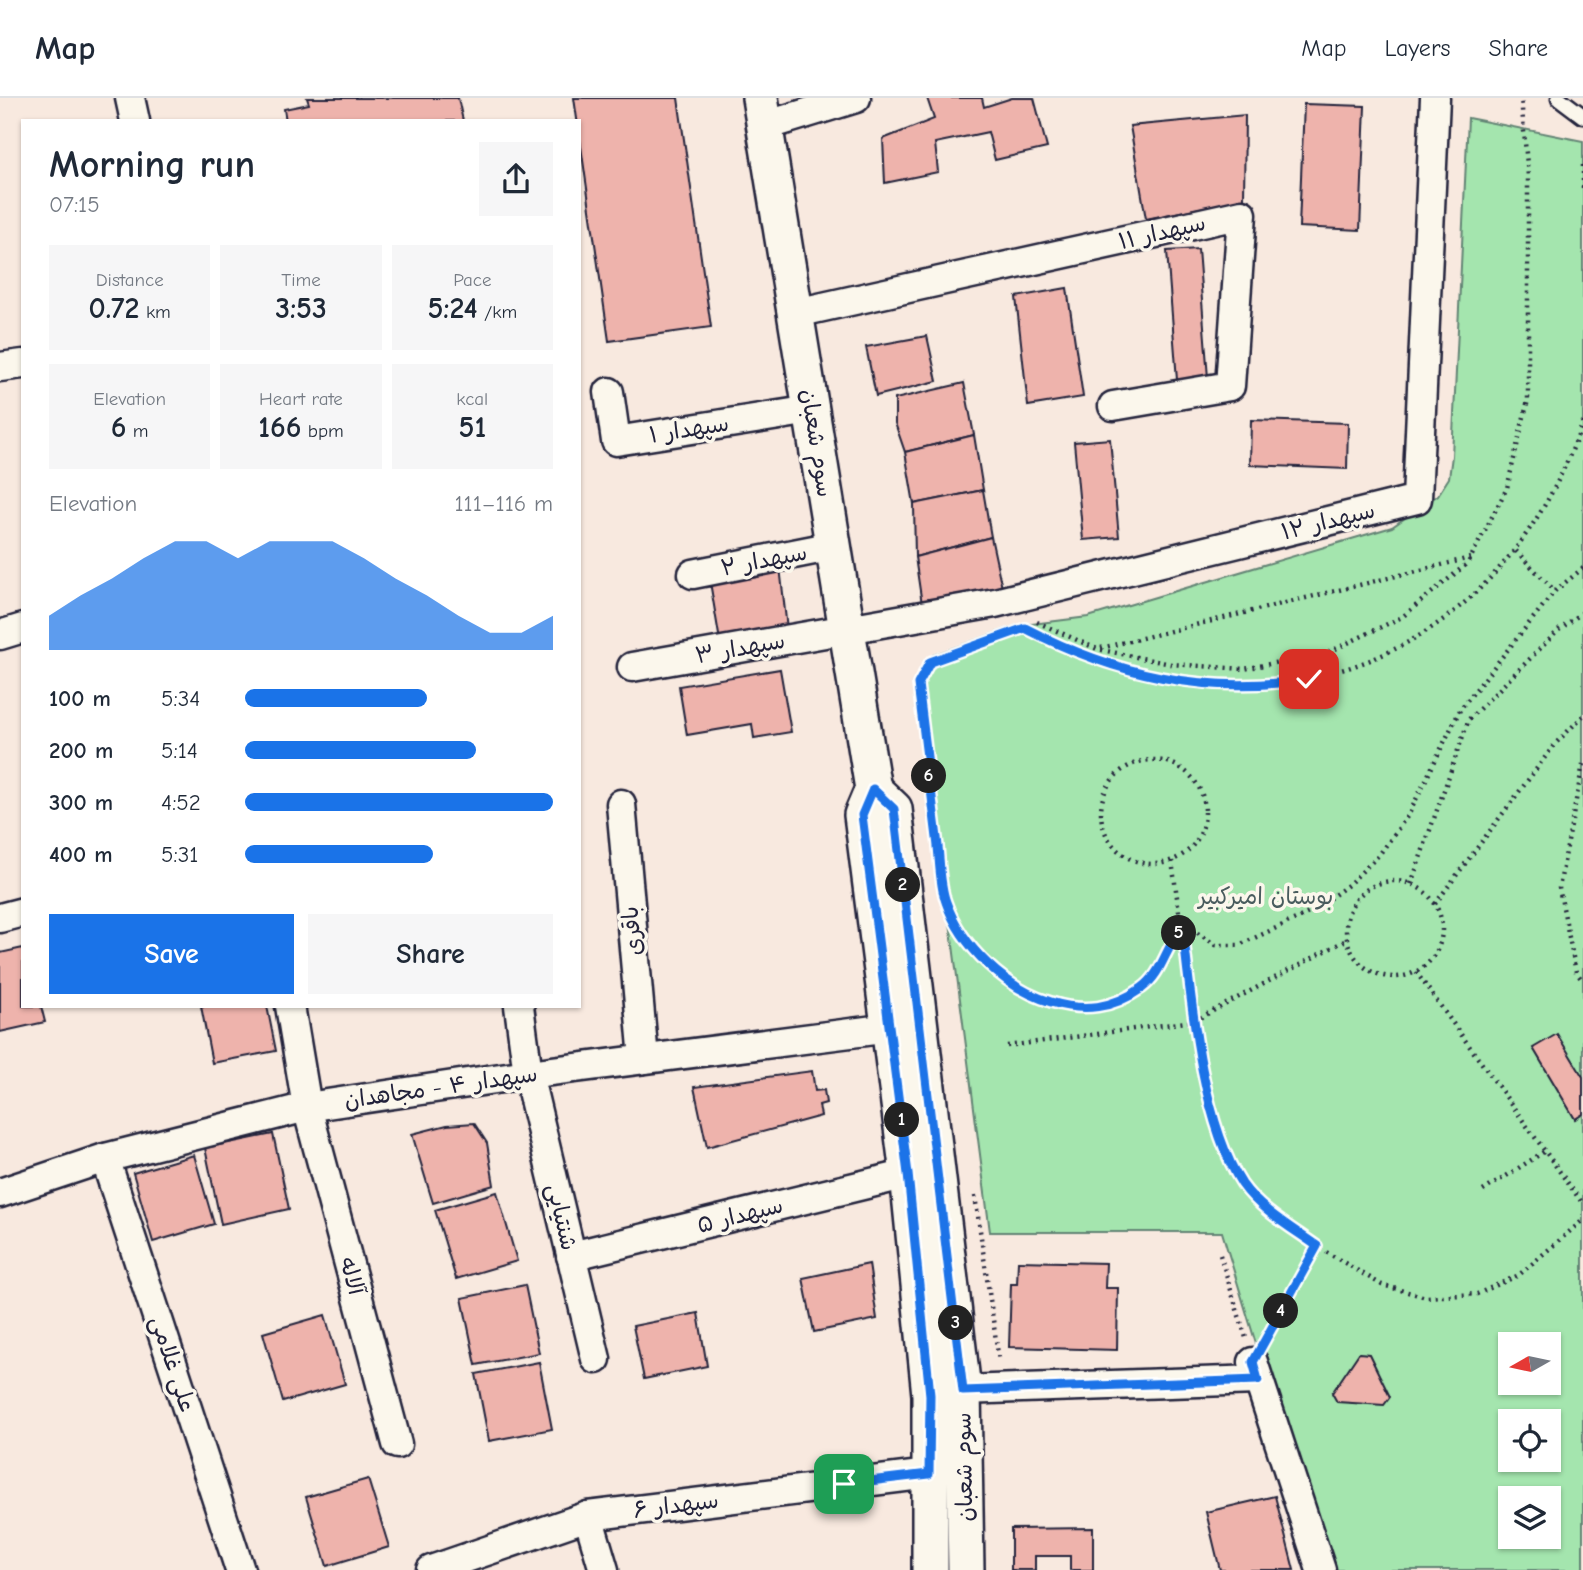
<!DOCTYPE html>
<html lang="en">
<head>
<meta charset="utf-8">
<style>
  :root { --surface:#fff; --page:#f6f6f7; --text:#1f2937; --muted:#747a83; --line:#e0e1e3; --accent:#1a73e8 }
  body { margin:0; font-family:"Comic Neue","Playpen Sans Arabic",sans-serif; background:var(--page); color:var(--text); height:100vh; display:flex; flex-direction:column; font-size:26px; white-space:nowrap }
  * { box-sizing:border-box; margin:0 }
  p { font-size:23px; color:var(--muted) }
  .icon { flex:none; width:38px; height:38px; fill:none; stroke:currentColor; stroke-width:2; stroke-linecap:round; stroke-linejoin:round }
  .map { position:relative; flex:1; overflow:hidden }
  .panel { position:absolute; left:21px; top:21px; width:560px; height:889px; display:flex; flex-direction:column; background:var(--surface); border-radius:0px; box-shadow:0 2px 5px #0004 }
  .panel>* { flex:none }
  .needle { width:46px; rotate:261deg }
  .controls { position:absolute; left:1498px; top:1234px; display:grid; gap:14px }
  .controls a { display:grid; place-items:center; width:63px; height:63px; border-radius:0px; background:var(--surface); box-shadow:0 2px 5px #0004; font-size:35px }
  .pin { position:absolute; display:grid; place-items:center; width:60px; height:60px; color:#fff; margin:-30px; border-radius:14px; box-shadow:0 4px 10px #0006 }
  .km { position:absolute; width:35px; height:35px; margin:-18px; border-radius:50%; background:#222; color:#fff; font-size:19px; line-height:35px; text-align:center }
  .round { display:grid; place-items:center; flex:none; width:74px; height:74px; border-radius:0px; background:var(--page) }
  .headline { display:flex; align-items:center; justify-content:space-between; height:119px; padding:0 28px }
  h1 { font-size:38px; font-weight:700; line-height:52px }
  .figures { display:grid; grid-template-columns:repeat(3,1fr); gap:10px; height:119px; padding:7px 28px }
  .figures div { display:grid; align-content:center; border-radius:0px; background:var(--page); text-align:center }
  .figures b { font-size:30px; font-weight:700 }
  .figures small { font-size:19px; font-weight:400 }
  .figures p { font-size:19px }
  .chart { height:196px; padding:14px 28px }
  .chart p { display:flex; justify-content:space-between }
  .chart svg { width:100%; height:126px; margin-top:7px; fill:var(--accent); opacity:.7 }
  .action { display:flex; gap:14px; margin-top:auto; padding:14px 28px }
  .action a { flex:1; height:80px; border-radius:0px; background:var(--accent); color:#fff; font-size:28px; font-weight:700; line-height:80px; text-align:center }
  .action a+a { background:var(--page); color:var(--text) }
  ul { padding:0 28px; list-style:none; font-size:23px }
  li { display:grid; grid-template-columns:112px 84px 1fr; align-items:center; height:52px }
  li i { height:18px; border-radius:9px; background:var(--accent) }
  header { display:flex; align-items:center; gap:42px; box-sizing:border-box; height:98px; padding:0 35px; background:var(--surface); border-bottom:2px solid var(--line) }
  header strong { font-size:33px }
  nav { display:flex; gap:38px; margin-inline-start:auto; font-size:24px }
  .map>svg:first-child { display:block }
  .green { fill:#a4e5ae; stroke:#638474; stroke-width:2; fill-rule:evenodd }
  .building { fill:#eeb3ac; stroke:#22223b; stroke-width:2 }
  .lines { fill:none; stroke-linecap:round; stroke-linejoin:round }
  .service-casing { stroke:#22223b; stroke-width:19 }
  .minor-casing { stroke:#22223b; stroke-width:33 }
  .tertiary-casing { stroke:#22223b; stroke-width:40 }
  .path { stroke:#22223b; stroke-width:4.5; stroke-dasharray:2 5; stroke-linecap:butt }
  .service { stroke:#fbf7ec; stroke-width:14 }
  .minor { stroke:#fbf7ec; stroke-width:28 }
  .tertiary { stroke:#fbf7ec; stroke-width:35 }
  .route-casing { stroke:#fff; stroke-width:14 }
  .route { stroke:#1a73e8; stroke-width:9 }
  .labels { text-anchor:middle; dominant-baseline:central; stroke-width:7; stroke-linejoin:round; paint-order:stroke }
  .street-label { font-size:23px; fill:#22223b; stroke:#fbf7ec }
  .park-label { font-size:23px; fill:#495c5e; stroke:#fbf7ec }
</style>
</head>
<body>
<header>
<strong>Map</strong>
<nav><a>Map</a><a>Layers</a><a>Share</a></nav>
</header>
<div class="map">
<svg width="1583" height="1472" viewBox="0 0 1583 1472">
  <rect width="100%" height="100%" fill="#f8e9df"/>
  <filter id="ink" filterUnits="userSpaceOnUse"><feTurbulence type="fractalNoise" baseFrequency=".0143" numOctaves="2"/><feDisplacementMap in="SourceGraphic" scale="14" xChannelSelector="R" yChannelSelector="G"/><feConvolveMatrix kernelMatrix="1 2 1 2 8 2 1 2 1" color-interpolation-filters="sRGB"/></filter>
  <g filter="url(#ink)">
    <!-- green -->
    <path class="green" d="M1468,20L1583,43V1472H1335L1270,1292L1222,1134H990L918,576L933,557L1016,528L1088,519L1392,429L1438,397L1449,380L1452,358ZM1510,1246H1549V1284H1510ZM1510,1323H1549V1362H1510ZM1510,1400H1549V1438H1510Z"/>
    <!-- building -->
    <g class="building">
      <polygon points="307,0 458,0 463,23 286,23 284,11 309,6"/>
      <polygon points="574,0 678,0 711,229 609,243"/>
      <polygon points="927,0 982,0 984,9 1012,0 1034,0 1047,50 995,62 988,34 935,45 938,74 885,85 883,41 934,21"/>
      <polygon points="1304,6 1365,8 1360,132 1299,129"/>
      <polygon points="1245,17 1244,101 1146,121 1130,28"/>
      <polygon points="1198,151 1208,280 1177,282 1167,153"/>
      <polygon points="1067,190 1083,299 1028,308 1016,199"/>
      <polygon points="927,238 937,283 876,298 866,249"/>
      <polygon points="964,285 974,337 905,354 895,325 895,301"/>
      <polygon points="1251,322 1348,325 1347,371 1250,367"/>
      <polygon points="974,337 983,392 914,406 905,354"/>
      <polygon points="1110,341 1119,439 1083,442 1074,344"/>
      <polygon points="983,392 991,439 915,459 914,406"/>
      <polygon points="991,439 1002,490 923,513 915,459"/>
      <polygon points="780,469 787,531 720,543 710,484"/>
      <polygon points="780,571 791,634 754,640 752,626 687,637 679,588"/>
      <polygon points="23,850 23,908 41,908 45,924 0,934 0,855"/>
      <polygon points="201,908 267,908 276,953 212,965"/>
      <polygon points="1557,936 1583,979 1583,1016 1575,1021 1533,950"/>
      <polygon points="812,973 815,993 824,992 826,1005 819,1007 821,1018 707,1049 694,989"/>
      <polygon points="474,1025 487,1045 494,1087 433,1105 412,1036 447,1027"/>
      <polygon points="273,1036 289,1111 221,1126 205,1050"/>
      <polygon points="194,1057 214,1126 153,1144 133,1075"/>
      <polygon points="497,1094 517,1163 456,1181 435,1112"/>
      <polygon points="1018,1163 1106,1165 1105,1190 1118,1190 1117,1252 1009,1249 1011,1186 1017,1186"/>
      <polygon points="869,1166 877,1221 814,1234 803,1180"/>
      <polygon points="525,1187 539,1255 476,1267 462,1200"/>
      <polygon points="698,1215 707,1268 644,1281 633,1228"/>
      <polygon points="325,1217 345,1286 283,1304 263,1235"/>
      <polygon points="1359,1255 1369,1256 1390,1299 1384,1307 1337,1304 1332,1295"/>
      <polygon points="539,1264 552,1331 489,1343 476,1276"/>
      <polygon points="368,1381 389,1449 327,1468 306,1399"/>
      <polygon points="1275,1398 1294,1472 1220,1472 1206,1414"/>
      <polygon points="1093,1430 1093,1472 1070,1472 1070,1458 1035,1458 1035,1472 1011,1472 1011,1431"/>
    </g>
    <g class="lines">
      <!-- service casing -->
      <g class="service-casing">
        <polyline id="service" points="1559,0 1583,18"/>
      </g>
      <!-- minor casing -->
      <g class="minor-casing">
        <g id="minor">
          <polyline points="130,0 135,23"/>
          <polyline points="765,28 856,0"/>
          <polyline points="796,215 1242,116 1230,288 1113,308"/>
          <polyline points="0,269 23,266"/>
          <polyline points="609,294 616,343 811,312"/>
          <polyline points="693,476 834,448"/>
          <polyline points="0,537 23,530"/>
          <polyline points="632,569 995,505 1417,401 1435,0"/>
          <polyline points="621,706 644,961"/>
          <polyline points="0,820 23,814"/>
          <polyline points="290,908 307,1009 397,1346"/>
          <polyline points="519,908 528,976 596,1261"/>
          <polyline points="105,1060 240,1472"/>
          <polyline points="0,1095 105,1060 307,1009 528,976 890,930"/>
          <polyline points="571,1158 908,1076"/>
          <polyline points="1253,1264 1321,1472"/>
          <polyline points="963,1292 1258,1282"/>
          <polyline points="588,1418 604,1472"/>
          <polyline points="431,1472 588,1418 929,1376"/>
        </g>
      </g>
      <!-- tertiary casing -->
      <g class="tertiary-casing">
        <g id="tertiary">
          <polyline points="760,0 873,691 862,717 908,1076 930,1297 930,1472"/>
          <polyline points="873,691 894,711 963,1292 966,1472"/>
        </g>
      </g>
      <!-- path -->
      <g class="path">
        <polyline points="1583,67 1583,91"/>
        <path d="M1583,324C1493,577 1257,650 1025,530L930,564L918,586L945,803C982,873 1061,947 1141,890C1164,874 1165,847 1183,831L1196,834L1216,847H1239L1311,814L1348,787L1379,757L1409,716L1461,610L1555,493L1583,470"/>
        <polyline points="1516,453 1555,493"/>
        <polyline points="1037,524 1097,551 1171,566 1244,571 1329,554 1402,519 1468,465 1507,390 1528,302 1528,78 1521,0"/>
        <polyline points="1101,550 1470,460"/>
        <circle cx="1153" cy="714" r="52"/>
        <polyline points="1583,666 1559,790 1576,874 1583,883"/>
        <polyline points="1172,763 1194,923 1212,1009 1226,1053 1243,1087 1265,1110 1316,1148 1382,1187 1426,1199 1477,1196 1519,1177 1583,1122"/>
        <circle cx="1394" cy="831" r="48"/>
        <polyline points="1411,786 1469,621 1559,532 1583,514"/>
        <polyline points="1435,806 1555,646 1583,618"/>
        <polyline points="1416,874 1583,1106"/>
        <polyline points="1007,948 1194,923 1348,841"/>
        <polyline points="1483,1093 1545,1053"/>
        <polyline points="975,1098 999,1263"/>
        <polyline points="1220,1157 1246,1240"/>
        <polyline points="1265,1242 1316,1148"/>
      </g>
      <!-- service -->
      <use href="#service" class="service"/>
      <!-- minor -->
      <use href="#minor" class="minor"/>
      <!-- tertiary -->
      <use href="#tertiary" class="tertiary"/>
    </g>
  </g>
  <g class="lines" filter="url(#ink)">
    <!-- route casing -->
    <g class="route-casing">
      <path id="route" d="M844,1386L929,1376L930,1297L908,1076L862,717L873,691L894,711L963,1293L1258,1282L1253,1264L1317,1148C1292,1130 1260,1112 1242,1086C1202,1025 1191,903 1183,831C1165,847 1164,874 1142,890C1112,911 1084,914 1051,904C1006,891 961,848 946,804C939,785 940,760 937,740C931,689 924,637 918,586L930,564L1025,530C1115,577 1208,598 1309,581"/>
    </g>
    <!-- route -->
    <use href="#route" class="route"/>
  </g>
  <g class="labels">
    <!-- street labels -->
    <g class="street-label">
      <text transform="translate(1162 134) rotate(-13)">سپهدار ۱۱</text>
      <text transform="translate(689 331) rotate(-9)">سپهدار ۱</text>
      <text transform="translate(817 345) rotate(81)">سوم شعبان</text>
      <text transform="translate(1328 423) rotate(-14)">سپهدار ۱۲</text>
      <text transform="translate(764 462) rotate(-11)">سپهدار ۲</text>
      <text transform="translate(740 550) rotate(-10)">سپهدار ۳</text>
      <text transform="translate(632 833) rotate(-95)">باقری</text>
      <text transform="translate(441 989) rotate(-8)">سپهدار ۴ - مجاهدان</text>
      <text transform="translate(740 1117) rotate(-14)">سپهدار ۵</text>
      <text transform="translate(562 1119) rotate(77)">شنتیایی</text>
      <text transform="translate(352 1178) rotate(75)">آلاله</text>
      <text transform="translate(173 1266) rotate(72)">علی غلامی</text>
      <text transform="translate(964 1369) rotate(-91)">سوم شعبان</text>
      <text transform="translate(676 1407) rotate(-7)">سپهدار ۶</text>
    </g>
    <!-- park labels -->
    <g class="park-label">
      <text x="1266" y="798">بوستان امیرکبیر</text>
    </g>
  </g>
</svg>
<div class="controls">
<a><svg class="needle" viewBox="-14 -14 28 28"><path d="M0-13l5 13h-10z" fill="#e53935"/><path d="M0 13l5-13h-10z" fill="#747a83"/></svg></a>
<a><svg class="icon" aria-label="locate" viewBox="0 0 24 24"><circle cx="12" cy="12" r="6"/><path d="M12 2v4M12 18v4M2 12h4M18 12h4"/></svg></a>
<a><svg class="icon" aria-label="layers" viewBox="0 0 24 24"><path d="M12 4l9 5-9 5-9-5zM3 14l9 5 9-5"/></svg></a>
</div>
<div class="pin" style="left:844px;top:1386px;background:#1e9e55"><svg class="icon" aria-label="arrive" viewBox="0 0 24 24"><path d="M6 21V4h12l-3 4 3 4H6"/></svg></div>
<div class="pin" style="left:1309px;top:581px;background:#d93025"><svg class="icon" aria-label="check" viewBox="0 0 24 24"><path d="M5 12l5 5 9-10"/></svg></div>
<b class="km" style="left:902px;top:1022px">1</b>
<b class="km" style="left:903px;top:787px">2</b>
<b class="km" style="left:956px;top:1225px">3</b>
<b class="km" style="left:1281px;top:1213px">4</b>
<b class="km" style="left:1179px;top:835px">5</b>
<b class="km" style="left:929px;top:678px">6</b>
<section class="panel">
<div class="headline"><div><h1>Morning run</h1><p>07:15</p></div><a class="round"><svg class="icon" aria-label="share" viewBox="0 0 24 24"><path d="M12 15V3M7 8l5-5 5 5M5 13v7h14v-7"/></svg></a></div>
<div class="figures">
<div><p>Distance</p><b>0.72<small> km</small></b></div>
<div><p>Time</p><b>3:53</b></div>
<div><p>Pace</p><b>5:24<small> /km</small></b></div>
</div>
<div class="figures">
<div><p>Elevation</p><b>6<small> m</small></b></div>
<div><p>Heart rate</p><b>166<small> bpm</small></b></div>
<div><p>kcal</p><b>51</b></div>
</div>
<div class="chart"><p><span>Elevation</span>111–116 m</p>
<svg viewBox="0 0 160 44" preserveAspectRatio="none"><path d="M0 44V32L10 25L20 19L30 12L40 6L50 6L60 12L70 6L80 6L90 6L100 12L110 19L120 25L130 32L140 38L150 38L160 32V44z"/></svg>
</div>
<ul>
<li><b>100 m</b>5:34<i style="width:59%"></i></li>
<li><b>200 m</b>5:14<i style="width:75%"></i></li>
<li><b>300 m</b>4:52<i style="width:100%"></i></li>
<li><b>400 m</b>5:31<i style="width:61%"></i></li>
</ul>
<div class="action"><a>Save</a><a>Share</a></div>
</section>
</div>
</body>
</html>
